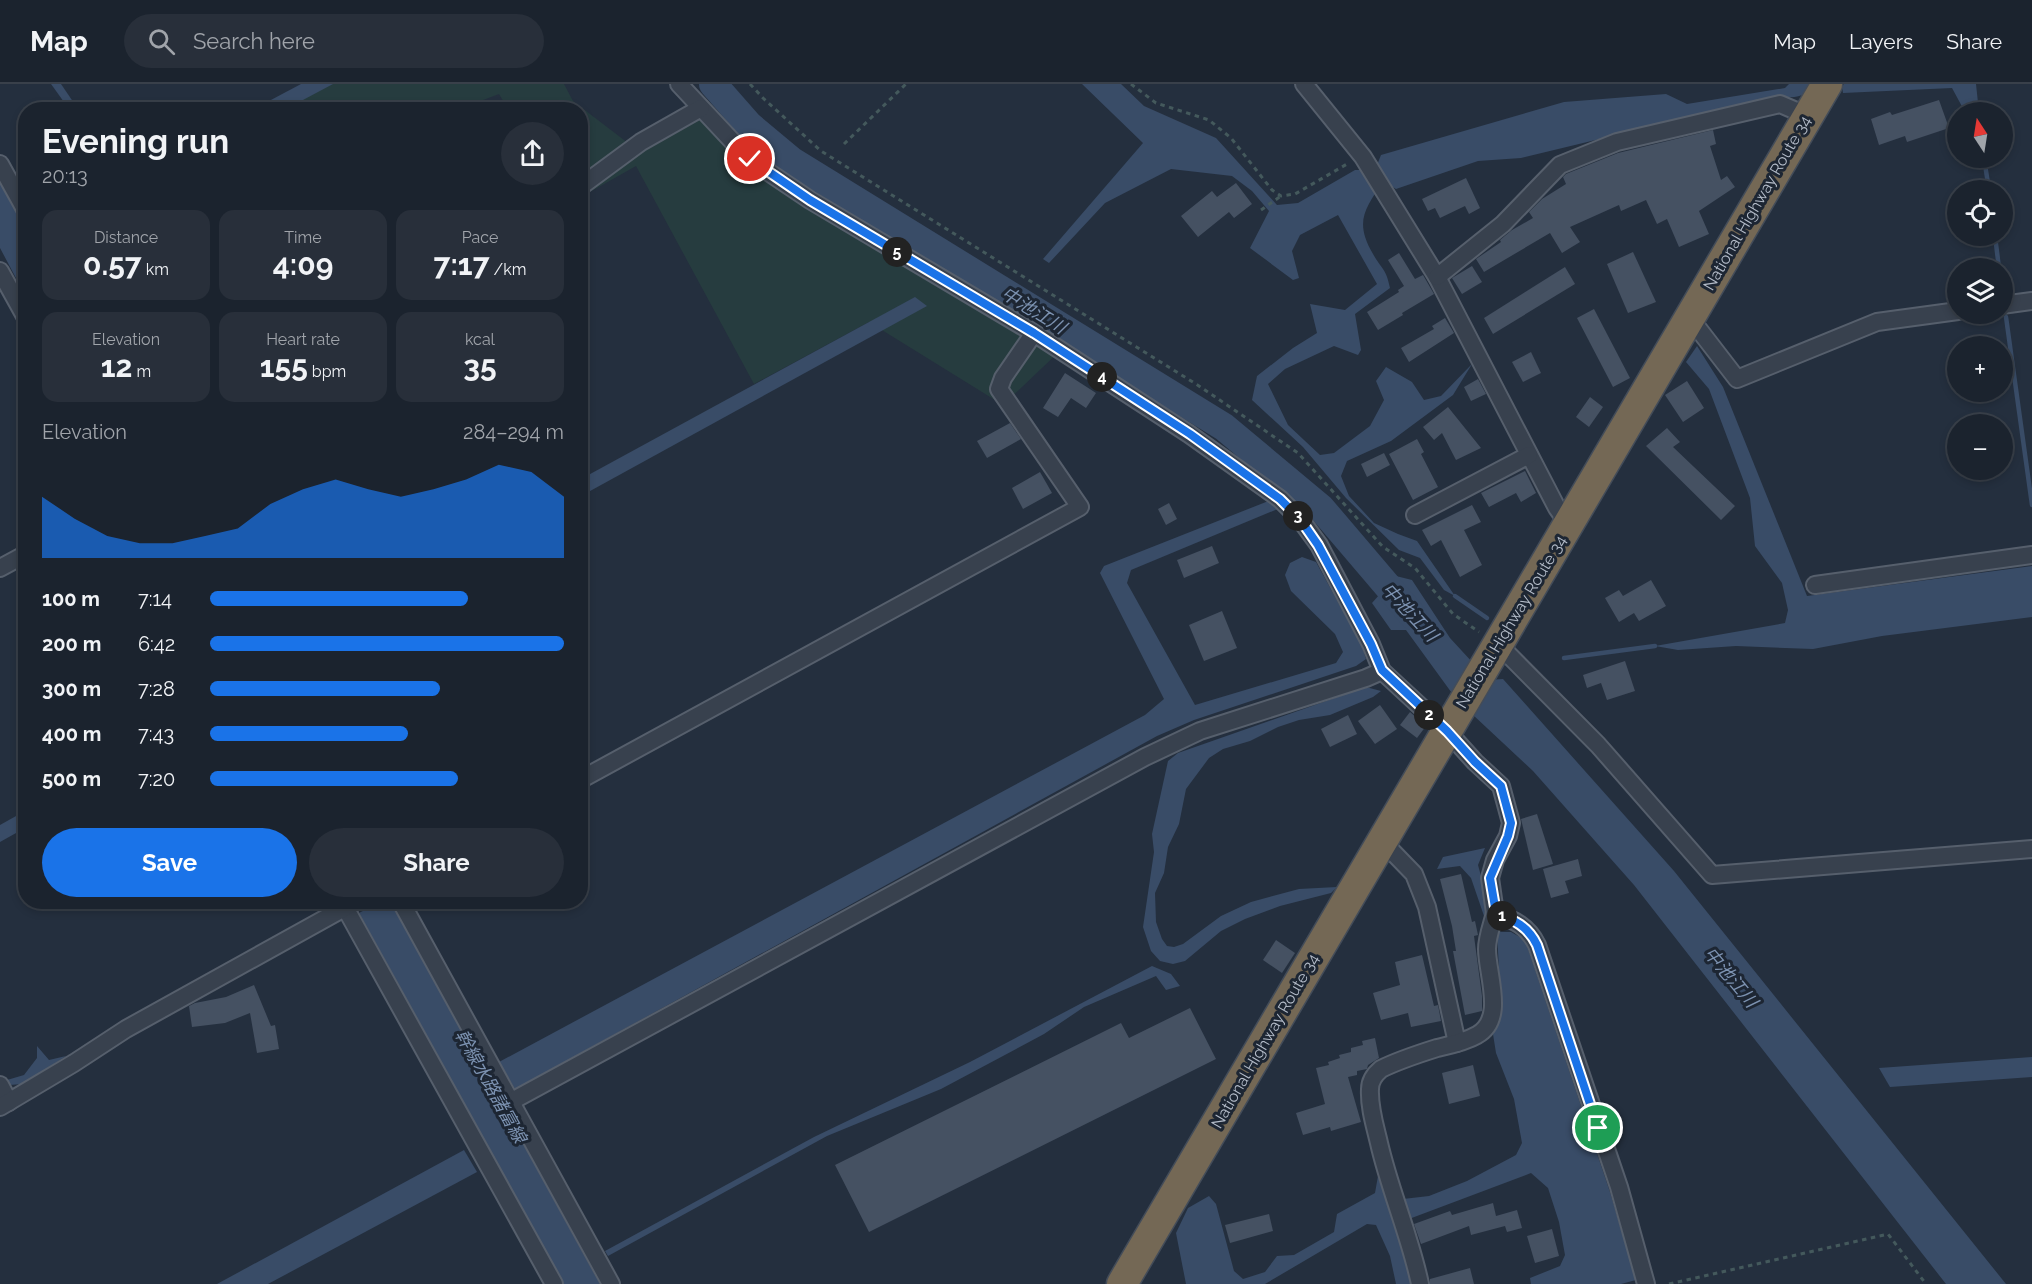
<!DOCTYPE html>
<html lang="en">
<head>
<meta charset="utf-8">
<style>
  :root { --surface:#1b232e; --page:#282f3a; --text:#f1f3f6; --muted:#a0a4aa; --line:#39404a; --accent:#1a73e8 }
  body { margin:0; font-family:Raleway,"Noto Sans JP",sans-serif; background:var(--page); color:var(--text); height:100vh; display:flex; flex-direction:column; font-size:22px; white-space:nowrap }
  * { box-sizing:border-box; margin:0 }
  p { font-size:20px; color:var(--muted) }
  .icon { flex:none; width:33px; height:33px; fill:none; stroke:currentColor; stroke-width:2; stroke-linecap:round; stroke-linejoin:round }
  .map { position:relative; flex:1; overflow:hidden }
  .sheet { position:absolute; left:18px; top:18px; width:570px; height:807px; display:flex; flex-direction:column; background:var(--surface); border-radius:24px; box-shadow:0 3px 9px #0003,0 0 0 2px var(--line) }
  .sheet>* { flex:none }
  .needle { width:39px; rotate:348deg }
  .buttons { position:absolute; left:1947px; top:18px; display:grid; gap:12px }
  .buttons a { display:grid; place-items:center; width:66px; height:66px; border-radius:50%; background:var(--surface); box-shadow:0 3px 9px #0003,0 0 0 2px var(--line); font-size:30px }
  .pin { position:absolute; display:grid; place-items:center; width:51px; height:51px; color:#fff; margin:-26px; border:3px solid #fff; border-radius:50%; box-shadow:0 2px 6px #0007 }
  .km { position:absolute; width:30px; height:30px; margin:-15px; border-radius:50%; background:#222; color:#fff; font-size:16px; line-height:30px; text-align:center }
  .round { display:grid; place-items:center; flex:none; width:63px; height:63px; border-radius:32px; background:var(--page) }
  .summary { display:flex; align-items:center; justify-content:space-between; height:102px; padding:0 24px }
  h1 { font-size:33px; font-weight:700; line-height:45px }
  .metrics { display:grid; grid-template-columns:repeat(3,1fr); gap:9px; height:102px; padding:6px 24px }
  .metrics div { display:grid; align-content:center; border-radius:15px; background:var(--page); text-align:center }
  .metrics b { font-size:30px; font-weight:700 }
  .metrics small { font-size:16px; font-weight:400 }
  .metrics p { font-size:16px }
  .chart { height:168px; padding:12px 24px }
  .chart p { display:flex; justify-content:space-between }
  .chart svg { width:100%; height:108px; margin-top:6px; fill:var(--accent); opacity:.7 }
  .cta { display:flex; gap:12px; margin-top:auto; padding:12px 24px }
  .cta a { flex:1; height:69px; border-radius:36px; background:var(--accent); color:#fff; font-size:24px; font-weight:700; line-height:69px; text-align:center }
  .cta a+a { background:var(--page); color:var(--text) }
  ul { padding:0 24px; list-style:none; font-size:20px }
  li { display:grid; grid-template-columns:96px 72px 1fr; align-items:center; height:45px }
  li i { height:15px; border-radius:8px; background:var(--accent) }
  header { display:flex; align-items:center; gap:36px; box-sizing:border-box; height:84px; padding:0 30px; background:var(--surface); border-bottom:2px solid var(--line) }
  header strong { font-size:28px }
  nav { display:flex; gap:33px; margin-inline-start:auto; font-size:21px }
  .search { width:420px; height:54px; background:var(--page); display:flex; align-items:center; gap:15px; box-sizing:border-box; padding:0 21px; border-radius:33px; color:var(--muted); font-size:22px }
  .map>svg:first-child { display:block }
  .green { fill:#263c3f }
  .water { fill:#394c67 }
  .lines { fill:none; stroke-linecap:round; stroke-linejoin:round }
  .stream { stroke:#394c67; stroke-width:4.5 }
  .river { stroke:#394c67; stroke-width:28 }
  .building { fill:#455162 }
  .street-casing { stroke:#565f6c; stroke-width:20 }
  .highway-casing { stroke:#434c59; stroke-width:33 }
  .path { stroke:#44595c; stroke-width:3; stroke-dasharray:4.5 4.5; stroke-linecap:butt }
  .street { stroke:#38414e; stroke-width:16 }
  .highway { stroke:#746855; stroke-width:30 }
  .route-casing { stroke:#fff; stroke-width:12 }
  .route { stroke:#1a73e8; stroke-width:8 }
  .labels { text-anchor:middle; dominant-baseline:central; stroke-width:6; stroke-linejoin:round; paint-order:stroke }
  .street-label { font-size:16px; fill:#b4bcc9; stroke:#1d2633 }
  .water-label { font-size:18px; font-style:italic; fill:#7c92b1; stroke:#1d2633 }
</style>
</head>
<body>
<header>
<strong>Map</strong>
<div class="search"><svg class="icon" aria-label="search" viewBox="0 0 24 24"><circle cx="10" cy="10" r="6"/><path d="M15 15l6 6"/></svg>Search here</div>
<nav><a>Map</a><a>Layers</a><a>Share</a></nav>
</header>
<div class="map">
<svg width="2032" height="1200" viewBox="0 0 2032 1200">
  <rect width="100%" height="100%" fill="#242f3e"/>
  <!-- green -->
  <polygon class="green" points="319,0 564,0 573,17 641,69 714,28 756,74 1063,264 1003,321 869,238 754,300 636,82 581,113 580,26 508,25 499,10 457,26 298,25 292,14"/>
  <!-- water -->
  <g class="water">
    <polygon points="51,0 61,0 78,25 69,25"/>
    <polygon points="301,0 333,0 286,25 254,25"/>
    <path d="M1082,0H1121L1144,22L1216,54L1277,121L1298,119L1355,86H1368L1377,81L1381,71L1564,18L1666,10L1687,20L1785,4L1789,0H1812C1804,15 1794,14 1778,12L1521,74L1478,77L1396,105L1383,97C1365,126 1354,137 1373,170C1382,186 1386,184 1390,204L1355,230L1361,266L1358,271L1334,262L1285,285L1268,300L1288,341L1320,371L1334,369L1370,342L1384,316L1376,297L1386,283L1412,298L1424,316L1441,312L1472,280L1453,311L1391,357L1347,377L1341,392L1349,412L1374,439L1398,450L1417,457L1455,512L1444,506L1420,474L1399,466L1346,414L1303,363L1252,316L1257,292L1293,264L1317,249L1310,220L1345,226L1377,200L1338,131L1300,151L1292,167L1299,194L1293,196L1250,164L1269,127L1252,107L1232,92L1171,85L1105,119L1049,179L1043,175L1143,59Z"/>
    <polygon points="1844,0 1976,0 1979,28 1965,28 1952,4 1843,9 1842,3"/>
    <polygon points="0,96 25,143 25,211 0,164"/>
    <polygon points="915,213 927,222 581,412 581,395"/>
    <polygon points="1697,262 1723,303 1807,512 2032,482 2032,533 1882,552 1813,565 1736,562 1678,566 1655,562 1785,539 1788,526 1782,499 1755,462 1750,414 1709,305 1686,278"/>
    <polygon points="1271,416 1280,424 1131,486 1127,499 1195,621 1336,579 1343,568 1335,550 1291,507 1285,491 1290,479 1302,473 1316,478 1362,562 1366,575 1356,582 1194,636 1157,652 515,1005 499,978 1145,631 1164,615 1100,489 1104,482"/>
    <polygon points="1396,492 1412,496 1450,554 1473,579 1454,612 1406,546 1391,546 1372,519"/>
    <polygon points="1503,595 1674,787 2006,1200 1946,1200 1634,801 1533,687 1472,630 1488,596"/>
    <polygon points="1366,603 1381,607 1373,613 1330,631 1299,636 1278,643 1250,657 1223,665 1209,674 1186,705 1179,740 1168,763 1164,789 1155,809 1156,838 1162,855 1167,862 1174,863 1183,860 1221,832 1251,818 1299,805 1337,803 1331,809 1280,822 1245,835 1221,847 1185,877 1173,880 1160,877 1151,867 1143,843 1154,768 1152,750 1168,677 1178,669"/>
    <polygon points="25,727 25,744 0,758 0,741"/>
    <polygon points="1485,764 1478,781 1489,821 1484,832 1471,794 1460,782 1437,785 1443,773"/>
    <polygon points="380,818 391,818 600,1200 564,1200 359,829"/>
    <polygon points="1497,848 1511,848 1525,856 1610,1108 1636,1196 1621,1200 1531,1200 1530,1194 1560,1182 1565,1171 1559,1138 1548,1104 1531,1089 1409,1135 1403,1115 1429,1112 1467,1097 1516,1071 1522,1059 1514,1015 1496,969 1493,950 1500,937 1501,924"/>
    <polygon points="1152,882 1171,890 1180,902 1166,906 1156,892 1084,923 1044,950 941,1005 827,1052 608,1172 605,1167 814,1053 970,978"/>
    <polygon points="37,962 49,976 66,972 23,1000 9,1001 7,996 24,991 37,974"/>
    <polygon points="2032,973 2032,993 1890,1003 1879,984"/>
    <polygon points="464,1066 477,1088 268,1200 217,1200"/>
    <polygon points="1378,1092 1404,1165 1411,1200 1396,1200 1390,1172 1376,1141 1367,1140 1265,1200 1186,1200 1176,1149 1188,1124 1209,1112 1216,1120 1234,1187 1243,1195 1265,1188 1277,1172 1294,1171 1334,1148 1337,1130 1375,1109"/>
  </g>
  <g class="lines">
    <!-- stream -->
    <g class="stream">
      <polyline points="1984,74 1989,106"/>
      <polyline points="1995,152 1999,184"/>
      <polyline points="2006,233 2032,421"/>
      <polyline points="1455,512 1487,534"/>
      <polyline points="1564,574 1655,562"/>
    </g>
    <!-- river -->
    <polyline class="river" points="713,0 749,41 792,77 1224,343 1321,424 1413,532"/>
  </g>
  <!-- building -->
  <g class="building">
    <polygon points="1939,16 1949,44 1907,58 1905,52 1879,61 1871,35 1890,28 1892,31"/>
    <polygon points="1713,46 1716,60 1710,62 1721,96 1727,92 1735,103 1699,127 1709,150 1679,163 1667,135 1657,140 1646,116 1621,127 1619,121 1570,143 1580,158 1562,169 1550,149 1484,188 1476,175 1501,158 1500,156 1512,146 1533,134 1529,128 1542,115 1566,100 1563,93 1566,90 1618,69"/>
    <polygon points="1466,94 1480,124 1469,130 1465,122 1440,134 1435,124 1428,127 1422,115"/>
    <polygon points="1236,99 1252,120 1234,134 1229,128 1198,153 1181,132 1212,107 1217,113"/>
    <polygon points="1633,168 1656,218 1628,229 1607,180"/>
    <polygon points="1399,169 1415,195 1423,191 1434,210 1402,229 1403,231 1378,246 1367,228 1399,208 1398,206 1404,202 1388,176"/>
    <polygon points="1472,182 1482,198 1462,210 1452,194"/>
    <polygon points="1565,183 1575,200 1493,250 1484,234"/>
    <polygon points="1594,225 1630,294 1613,303 1577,234"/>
    <polygon points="1445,234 1454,249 1409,278 1401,264 1434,245 1432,242"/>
    <polygon points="1531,268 1541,289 1523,298 1512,278"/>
    <polygon points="1065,289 1096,309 1086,324 1071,314 1058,333 1043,324"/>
    <polygon points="1478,295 1486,310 1471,317 1464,303"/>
    <polygon points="1687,297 1704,324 1683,338 1665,311"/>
    <polygon points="1590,313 1603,323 1589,343 1576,333"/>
    <polygon points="1448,323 1481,364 1456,376 1442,349 1434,356 1423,343"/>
    <polygon points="1010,339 1021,355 987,374 977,357"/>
    <polygon points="1667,344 1680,358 1673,363 1735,422 1721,436 1646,362"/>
    <polygon points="1417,355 1424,368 1421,370 1438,403 1413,416 1389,370"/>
    <polygon points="1384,369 1390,381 1367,393 1361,380"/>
    <polygon points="1525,387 1536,409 1521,418 1516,409 1489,423 1481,409"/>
    <polygon points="1040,388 1052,409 1023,425 1012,404"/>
    <polygon points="1169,419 1177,435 1166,441 1158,425"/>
    <polygon points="1472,421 1481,438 1464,446 1482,481 1460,493 1441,456 1431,462 1422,446"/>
    <polygon points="1212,462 1219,479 1184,494 1177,476"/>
    <polygon points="1651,496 1666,522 1639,537 1634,529 1619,538 1605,514 1619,506 1623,512"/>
    <polygon points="1222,527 1237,564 1204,577 1189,541"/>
    <polygon points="1625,577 1635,607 1607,616 1601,599 1587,604 1583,591"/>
    <polygon points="1380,621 1397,645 1375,660 1358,637"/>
    <polygon points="1410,628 1426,642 1417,654 1400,641"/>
    <polygon points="1348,631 1357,650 1330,663 1321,645"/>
    <polygon points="1537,730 1553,780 1533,786 1521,735"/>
    <polygon points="1578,775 1582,792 1565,797 1569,809 1551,814 1543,785"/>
    <polygon points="1461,790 1472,838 1475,837 1478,851 1474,852 1482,912 1482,927 1465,931 1453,867 1456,867 1452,842 1440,795"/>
    <polygon points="1276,856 1295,869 1282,889 1263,876"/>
    <polygon points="1422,871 1434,922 1438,921 1441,937 1411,943 1408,929 1381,936 1373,909 1400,901 1395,878"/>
    <polygon points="254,901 271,942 275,941 279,965 257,969 250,929 225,939 192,943 189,922 195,919 226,913"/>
    <polygon points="1190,924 1216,975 869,1148 835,1081 1121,939 1129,954"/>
    <polygon points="1375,954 1379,974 1368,981 1367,985 1357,987 1357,991 1348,993 1361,1038 1331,1047 1330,1043 1303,1051 1296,1029 1325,1020 1316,984 1329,981 1328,978 1340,974 1339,971 1351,968 1351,964 1363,961 1362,957"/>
    <polygon points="1473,981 1480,1012 1449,1020 1442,989"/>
    <polygon points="1493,1119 1496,1132 1517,1126 1522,1144 1507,1148 1505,1142 1471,1151 1469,1142 1421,1160 1414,1140 1450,1127 1452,1131"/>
    <polygon points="1269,1130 1273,1147 1230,1159 1225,1141"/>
    <polygon points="1552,1145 1559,1172 1535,1179 1527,1152"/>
    <polygon points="1470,1184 1474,1200 1430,1200 1430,1195"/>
  </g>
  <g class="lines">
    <!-- street casing -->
    <g class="street-casing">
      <g id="street">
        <polyline points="679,0 749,75 810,116 1034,249 1189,350 1280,415 1300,435 1319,461 1371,560 1382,587 1447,647 1475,678 1501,702 1511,739 1508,752 1495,776 1490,794 1495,829"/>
        <polyline points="1304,0 1363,73 1437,193 1557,424 1569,441"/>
        <polyline points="0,80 26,127"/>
        <polyline points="580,103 641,58 701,24"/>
        <polyline points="0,187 26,234"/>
        <polyline points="1437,193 1503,140 1560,81 1617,58 1780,20 1808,32"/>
        <polyline points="2002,221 2032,217"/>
        <polyline points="1690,234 1737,295 1877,238 1958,227"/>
        <polyline points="1415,431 1529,371"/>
        <polyline points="0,484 26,470"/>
        <polyline points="1815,501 2032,471"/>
        <polyline points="1498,560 1598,661 1712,791 2032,765"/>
        <polyline points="580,696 1080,423 999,305 1003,294 1034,249"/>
        <polyline points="1382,757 1414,790 1427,823 1457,959"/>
        <polyline points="342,818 554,1200"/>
        <polyline points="401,818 611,1200"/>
        <polyline points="0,1001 9,1018"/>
        <polyline points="512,1017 1145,673 1200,647 1366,594 1382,587"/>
        <polyline points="0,1023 74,979 126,945 355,818"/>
        <path d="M1420,1200C1410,1152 1390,1107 1379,1059C1375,1042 1369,1023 1370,1005C1370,997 1375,990 1381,985C1399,976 1418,970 1437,964C1450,961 1465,958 1477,951C1506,935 1487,891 1487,865C1487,853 1492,841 1495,829C1514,836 1528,842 1537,861L1619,1103L1646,1200"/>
      </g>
    </g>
    <!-- highway casing -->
    <g class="highway-casing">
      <polyline id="highway" points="1122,1200 1827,0"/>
    </g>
    <!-- path -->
    <g class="path">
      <polyline points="750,0 763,14 821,67 1196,300 1298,369 1383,463 1415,484 1453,530 1479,548"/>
      <polyline points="1131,0 1156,19 1209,36 1231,54 1272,106 1281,112 1295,110 1347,80"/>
      <polyline points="844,60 906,0"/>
      <polyline points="1261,126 1281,112"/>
      <polyline points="1669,1200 1888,1150 1926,1200"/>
    </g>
    <!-- street -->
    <use href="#street" class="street"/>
    <!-- highway -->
    <use href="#highway" class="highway"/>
  </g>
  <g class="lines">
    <!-- route casing -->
    <g class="route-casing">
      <path id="route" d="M750,75L810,116L1034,249L1190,350L1280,415L1300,435L1318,461L1371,560L1382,586L1447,647L1475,678L1501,702L1511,739L1508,752L1490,794L1496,829C1514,836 1528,842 1537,861L1598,1044"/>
    </g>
    <!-- route -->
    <use href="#route" class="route"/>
  </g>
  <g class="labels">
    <!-- street labels -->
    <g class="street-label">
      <text transform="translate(1757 119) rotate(-60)">National Highway Route 34</text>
      <text transform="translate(1511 538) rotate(-59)">National Highway Route 34</text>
      <text transform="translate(1265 957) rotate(-60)">National Highway Route 34</text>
    </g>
    <!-- water labels -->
    <g class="water-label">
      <text transform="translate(1034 226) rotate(32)">中池江川</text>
      <text transform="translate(1410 528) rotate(47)">中池江川</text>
      <text transform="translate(1731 893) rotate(50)">中池江川</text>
      <text transform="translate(491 1002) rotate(61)">幹線水路諸富線</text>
    </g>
  </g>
</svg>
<div class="buttons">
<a><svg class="needle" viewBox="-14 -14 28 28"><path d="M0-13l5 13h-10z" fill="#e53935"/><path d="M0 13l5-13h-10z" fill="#a0a4aa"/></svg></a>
<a><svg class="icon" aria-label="locate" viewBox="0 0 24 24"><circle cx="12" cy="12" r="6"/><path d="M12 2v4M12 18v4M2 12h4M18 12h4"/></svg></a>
<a><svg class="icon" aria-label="layers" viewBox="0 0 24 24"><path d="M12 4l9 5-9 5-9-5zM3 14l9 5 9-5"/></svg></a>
<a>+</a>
<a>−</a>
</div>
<div class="pin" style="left:1598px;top:1044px;background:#1e9e55"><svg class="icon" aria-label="arrive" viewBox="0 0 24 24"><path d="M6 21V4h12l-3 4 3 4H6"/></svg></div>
<div class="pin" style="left:750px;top:75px;background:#d93025"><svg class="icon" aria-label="check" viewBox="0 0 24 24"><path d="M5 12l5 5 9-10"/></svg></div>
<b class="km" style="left:1502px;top:832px">1</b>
<b class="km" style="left:1429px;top:631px">2</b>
<b class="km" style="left:1298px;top:432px">3</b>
<b class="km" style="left:1102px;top:293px">4</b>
<b class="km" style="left:897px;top:168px">5</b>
<section class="sheet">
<div class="summary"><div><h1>Evening run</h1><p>20:13</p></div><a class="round"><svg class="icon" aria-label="share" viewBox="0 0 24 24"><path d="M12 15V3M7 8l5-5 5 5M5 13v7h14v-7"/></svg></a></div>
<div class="metrics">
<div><p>Distance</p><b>0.57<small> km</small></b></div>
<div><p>Time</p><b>4:09</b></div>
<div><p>Pace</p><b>7:17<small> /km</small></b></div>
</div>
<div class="metrics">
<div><p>Elevation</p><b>12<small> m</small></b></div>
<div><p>Heart rate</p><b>155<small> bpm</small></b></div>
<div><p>kcal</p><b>35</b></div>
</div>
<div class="chart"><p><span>Elevation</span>284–294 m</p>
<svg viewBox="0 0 160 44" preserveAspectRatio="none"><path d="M0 44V19L10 28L20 35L30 38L40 38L50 35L60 32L70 22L80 16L90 12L100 16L110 19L120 16L130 12L140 6L150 9L160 19V44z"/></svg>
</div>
<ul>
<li><b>100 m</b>7:14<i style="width:73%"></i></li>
<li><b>200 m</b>6:42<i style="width:100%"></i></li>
<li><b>300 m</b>7:28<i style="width:65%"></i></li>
<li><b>400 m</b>7:43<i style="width:56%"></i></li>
<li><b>500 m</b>7:20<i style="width:70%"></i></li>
</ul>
<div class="cta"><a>Save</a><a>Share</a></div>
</section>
</div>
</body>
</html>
